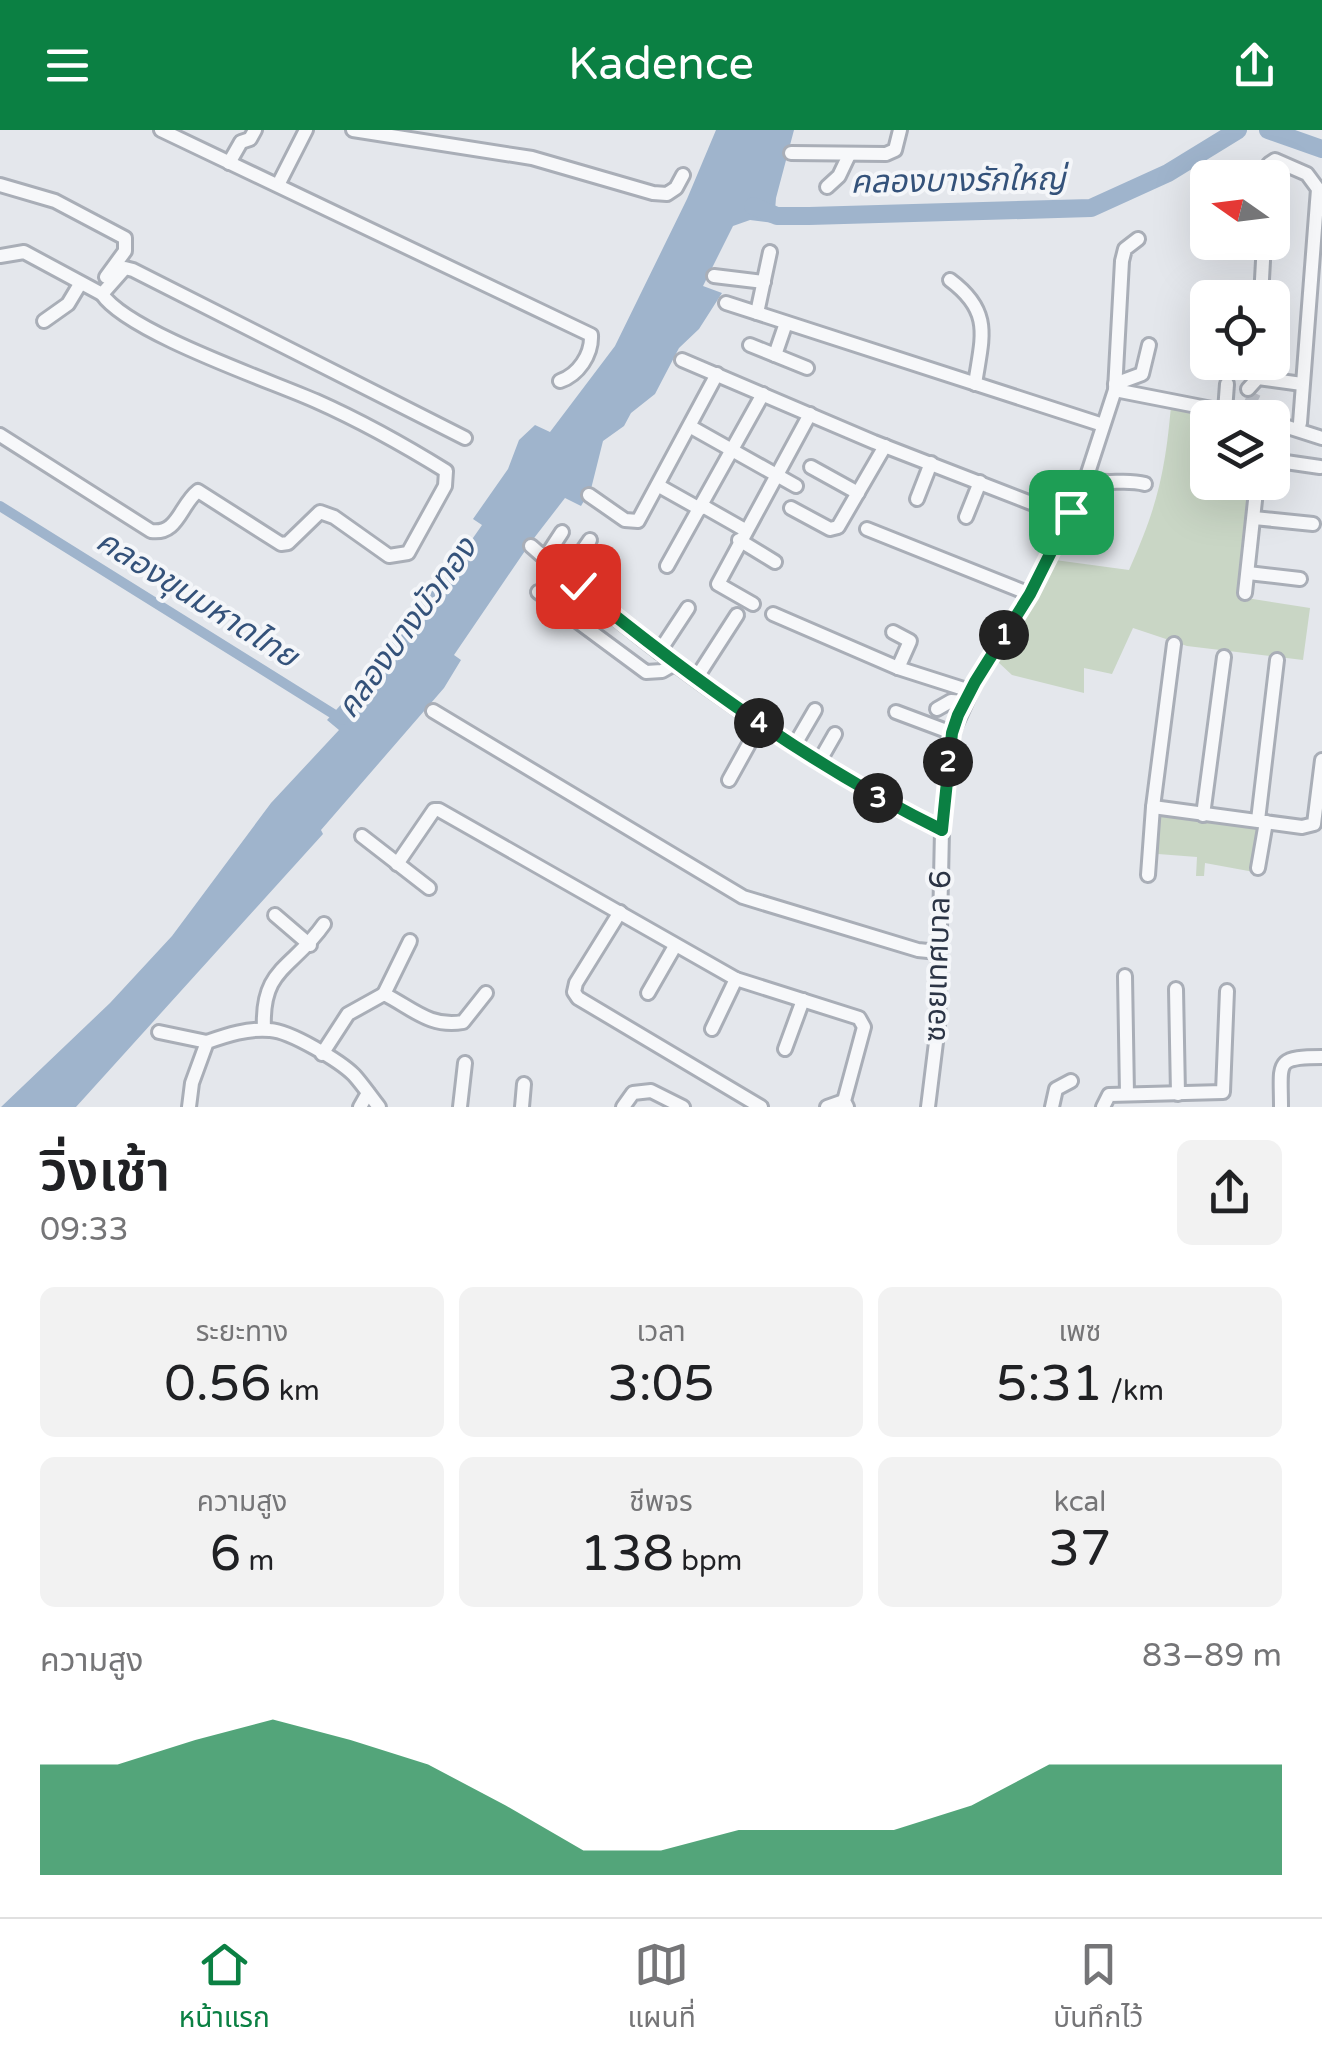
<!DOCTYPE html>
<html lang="th">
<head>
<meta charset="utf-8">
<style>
  :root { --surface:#fff; --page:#f2f2f2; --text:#202124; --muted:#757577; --line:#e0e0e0; --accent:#0b8043 }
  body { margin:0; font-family:"Varela Round","Noto Sans Thai",sans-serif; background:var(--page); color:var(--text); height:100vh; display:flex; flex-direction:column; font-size:38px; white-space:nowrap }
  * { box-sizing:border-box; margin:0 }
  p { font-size:32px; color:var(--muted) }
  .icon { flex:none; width:55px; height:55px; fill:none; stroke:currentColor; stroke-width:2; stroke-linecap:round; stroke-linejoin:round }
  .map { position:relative; height:977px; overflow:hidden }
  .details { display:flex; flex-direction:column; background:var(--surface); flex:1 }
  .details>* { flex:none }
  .needle { width:65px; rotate:284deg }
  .controls { position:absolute; left:1190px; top:30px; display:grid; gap:20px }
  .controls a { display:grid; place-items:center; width:100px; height:100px; border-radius:15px; background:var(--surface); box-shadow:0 10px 40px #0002; font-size:50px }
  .pin { position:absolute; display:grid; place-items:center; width:85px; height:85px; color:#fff; margin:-42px; border-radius:20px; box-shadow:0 5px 15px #0006 }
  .km { position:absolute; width:50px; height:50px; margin:-25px; border-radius:50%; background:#222; color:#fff; font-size:28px; line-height:50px; text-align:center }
  .round { display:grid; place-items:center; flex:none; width:105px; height:105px; border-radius:15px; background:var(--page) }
  .headline { display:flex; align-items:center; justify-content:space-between; height:170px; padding:0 40px }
  h1 { font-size:55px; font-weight:600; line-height:75px }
  .stats { display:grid; grid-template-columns:repeat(3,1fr); gap:15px; height:170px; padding:10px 40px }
  .stats div { display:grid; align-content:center; border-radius:15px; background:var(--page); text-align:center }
  .stats b { font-size:50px; font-weight:600 }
  .stats small { font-size:28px; font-weight:400 }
  .stats p { font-size:28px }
  .chart { height:280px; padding:20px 40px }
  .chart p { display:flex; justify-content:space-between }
  .chart svg { width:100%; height:180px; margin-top:10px; fill:var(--accent); opacity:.7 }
  header { display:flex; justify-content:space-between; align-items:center; height:130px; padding:0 40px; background:var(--accent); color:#fff; font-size:45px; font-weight:600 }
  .tabs { display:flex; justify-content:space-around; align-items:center; height:140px; border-top:2px solid var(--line); background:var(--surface); font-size:28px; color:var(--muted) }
  .tabs a { display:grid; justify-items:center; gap:5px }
  .tabs .selected { color:var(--accent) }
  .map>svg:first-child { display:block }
  .green { fill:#c9d6c5 }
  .water { fill:#9fb4cc }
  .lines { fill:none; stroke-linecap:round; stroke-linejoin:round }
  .canal { stroke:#9fb4cc; stroke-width:10 }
  .river { stroke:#9fb4cc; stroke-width:18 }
  .minor-tunnel { stroke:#bfc3cb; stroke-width:12; stroke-dasharray:12 6; stroke-linecap:butt }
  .minor-casing { stroke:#a9aeb7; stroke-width:18 }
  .minor { stroke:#f7f8fa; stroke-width:12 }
  .route-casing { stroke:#fff; stroke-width:20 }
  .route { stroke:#0b8043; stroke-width:12 }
  .labels { text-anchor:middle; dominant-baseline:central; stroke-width:8; stroke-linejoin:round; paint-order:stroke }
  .street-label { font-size:30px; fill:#2b3445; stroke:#f4f6f9 }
  .water-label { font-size:32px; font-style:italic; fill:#34527a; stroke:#f4f6f9 }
</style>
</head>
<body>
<header><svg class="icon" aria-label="menu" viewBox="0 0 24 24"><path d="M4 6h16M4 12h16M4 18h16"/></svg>Kadence<svg class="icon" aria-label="share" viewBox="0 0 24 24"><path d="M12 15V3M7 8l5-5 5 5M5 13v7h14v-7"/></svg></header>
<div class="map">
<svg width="1322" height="977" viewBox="0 0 1322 977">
  <rect width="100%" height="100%" fill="#e4e7ec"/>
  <!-- green -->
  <g class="green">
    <path d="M1171,276L1231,287L1208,288V352L1251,353L1240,467L1310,478L1303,530L1187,516L1133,498L1112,544L1084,538V563L1012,545L998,532L1055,430L1129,440C1157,377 1165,344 1171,276Z"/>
    <polygon points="1162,685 1258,698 1254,742 1205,733 1204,746 1196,746 1197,727 1158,724 1159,687"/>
  </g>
  <!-- water -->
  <polygon class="water" points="716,0 794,0 776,68 774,93 750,90 733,96 703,156 722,163 699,199 679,218 655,264 631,283 624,296 603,311 591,359 581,376 565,368 531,412 454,525 461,530 444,558 321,700 323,704 76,977 1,977 110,873 172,806 271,673 339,600 327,590 374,538 433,454 439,457 482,395 473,389 508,339 519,310 535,295 550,302 615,216 687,69"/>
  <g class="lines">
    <!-- canal -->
    <polyline class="canal" points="0,376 343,590"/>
    <!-- river -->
    <g class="river">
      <polyline points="1268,0 1322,19"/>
      <polyline points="753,76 777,86 809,86 1091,78 1168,43 1238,0"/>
    </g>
    <!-- minor-tunnel -->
    <g class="minor-tunnel">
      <polyline points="1250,273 1255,263"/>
      <polyline points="1049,385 1055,391"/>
    </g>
    <!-- minor casing -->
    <g class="minor-casing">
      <g id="minor">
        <path d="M161,0L591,205C592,225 578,245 560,251"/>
        <polyline points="353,0 532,28 653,63 667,64 676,58 683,45"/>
        <polyline points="791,23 886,24 895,20 900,0"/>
        <polyline points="229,33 241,12 250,9 255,0"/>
        <polyline points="1267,48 1269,34 1275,30 1307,44 1318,59 1300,293"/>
        <polyline points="0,55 55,71 125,108 125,121 106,147"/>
        <polyline points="278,55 306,0"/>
        <polyline points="827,57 839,46 849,25"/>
        <polyline points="0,126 24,122 102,164 125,138 133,140 465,308"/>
        <polyline points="714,146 764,152"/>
        <path d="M950,150C993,182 982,207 975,254"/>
        <polyline points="1261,168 1264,112"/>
        <polyline points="726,173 1103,295"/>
        <polyline points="757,183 770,122"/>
        <polyline points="44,191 68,174 80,154"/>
        <polyline points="750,215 807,238"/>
        <polyline points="775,225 786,193"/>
        <polyline points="682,230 874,312 1044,378 1052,378"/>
        <polyline points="1258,248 1258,232"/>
        <polyline points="1115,254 1142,244 1149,215"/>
        <polyline points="1248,259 1258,248 1302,254"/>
        <polyline points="1115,260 1258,288"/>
        <polyline points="1225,281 1227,254"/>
        <polyline points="1272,292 1322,308"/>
        <polyline points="691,297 796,356"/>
        <path d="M0,305L151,401C178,405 180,375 198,361L281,414L288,413L320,382L334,387L389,426L408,423L445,356L446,341C404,315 361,291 316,271C268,250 127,202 102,164"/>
        <polyline points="1272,330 1320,337"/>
        <polyline points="811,337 858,363"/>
        <path d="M1086,349C1107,356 1124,348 1145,354"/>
        <polyline points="659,356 700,379"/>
        <polyline points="589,365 625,390 638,391 717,244"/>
        <polyline points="917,369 931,333"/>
        <polyline points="701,375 745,400"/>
        <polyline points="791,378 830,399 838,397 885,316"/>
        <polyline points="966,387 980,352"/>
        <polyline points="1254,388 1313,394"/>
        <polyline points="867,399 1030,464"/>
        <polyline points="739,410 775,432"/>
        <path d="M531,416C655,526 793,626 942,700"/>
        <polyline points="545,428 562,402"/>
        <polyline points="667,436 763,264"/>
        <polyline points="1248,443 1300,449"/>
        <polyline points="565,446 590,410"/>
        <polyline points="538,462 646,542 662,541 676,533"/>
        <polyline points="1245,463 1257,352"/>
        <polyline points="753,474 718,454 810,284"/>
        <polyline points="773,484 898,538 970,561"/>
        <polyline points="893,502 910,511 898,538"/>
        <polyline points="659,522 688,478"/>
        <polyline points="697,547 737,485"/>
        <polyline points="937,579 951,571 965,572"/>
        <polyline points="433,581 743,767 918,820 938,822"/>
        <polyline points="896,582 952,603"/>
        <polyline points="794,616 815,580"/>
        <polyline points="819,632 835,604"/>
        <polyline points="729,650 760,594"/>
        <polyline points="1153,677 1302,697 1314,694 1322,630"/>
        <polyline points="1203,685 1224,527"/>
        <polyline points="1258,690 1277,530"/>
        <polyline points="362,706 429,758"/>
        <polyline points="397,734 434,680 439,680 736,849 859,888 864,897 844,971 847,977"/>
        <polyline points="1258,738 1266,692"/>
        <polyline points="1148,745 1153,677 1174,514"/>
        <polyline points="620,782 576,853 574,862 578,868 761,977"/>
        <polyline points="275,785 310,815"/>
        <polyline points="1125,846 1127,964"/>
        <polyline points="1176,859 1178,964"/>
        <polyline points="648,863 675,816"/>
        <polyline points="384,864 410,811"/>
        <path d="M264,899C261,837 293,839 324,794"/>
        <polyline points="712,899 736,849"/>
        <polyline points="159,902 207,912"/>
        <polyline points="785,919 803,870"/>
        <path d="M322,924L348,884L384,864C412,878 430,898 463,892L486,863"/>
        <path d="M189,977L192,953L207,912C227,905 248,898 270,900C290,901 340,931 354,945C363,955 371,967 379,977"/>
        <polyline points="360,977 368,963"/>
        <polyline points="460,977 465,933"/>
        <polyline points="522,977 524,954"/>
        <polyline points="623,977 633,963 651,961 683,977"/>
        <polyline points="827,977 844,971"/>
        <polyline points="928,977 938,896 942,700 952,603 975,552 1030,464 1086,349 1115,260 1122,131 1125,119 1138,109"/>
        <polyline points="1052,977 1056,959 1071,951"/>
        <polyline points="1103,977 1109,965 1223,962 1227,861"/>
        <path d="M1281,977C1281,932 1274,927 1322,927"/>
      </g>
    </g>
    <!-- minor -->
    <use href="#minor" class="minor"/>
  </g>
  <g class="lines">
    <!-- route casing -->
    <g class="route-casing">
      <path id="route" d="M578,456C692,549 810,635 942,700L952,603L958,585L975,552L1030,464L1071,382"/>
    </g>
    <!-- route -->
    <use href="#route" class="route"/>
  </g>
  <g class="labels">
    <!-- street labels -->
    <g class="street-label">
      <text transform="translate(938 826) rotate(-88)">ซอยเทศบาล 6</text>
    </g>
    <!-- water labels -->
    <g class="water-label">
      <text transform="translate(958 51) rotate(-1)">คลองบางรักใหญ่</text>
      <text transform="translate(197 469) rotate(32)">คลองขุนมหาดไทย</text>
      <text transform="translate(407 498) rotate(-54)">คลองบางบัวทอง</text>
    </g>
  </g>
</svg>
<div class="controls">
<a><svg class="needle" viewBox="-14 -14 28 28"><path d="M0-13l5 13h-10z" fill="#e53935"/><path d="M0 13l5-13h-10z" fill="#757577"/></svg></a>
<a><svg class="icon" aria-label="locate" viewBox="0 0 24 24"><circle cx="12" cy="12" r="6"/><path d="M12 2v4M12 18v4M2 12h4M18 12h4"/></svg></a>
<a><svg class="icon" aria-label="layers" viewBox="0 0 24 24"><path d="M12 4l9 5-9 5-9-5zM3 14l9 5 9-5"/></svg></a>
</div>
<div class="pin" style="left:1071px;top:382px;background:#1e9e55"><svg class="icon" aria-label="arrive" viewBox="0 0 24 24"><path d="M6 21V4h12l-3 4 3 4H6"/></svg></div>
<div class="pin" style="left:578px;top:456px;background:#d93025"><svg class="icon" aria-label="check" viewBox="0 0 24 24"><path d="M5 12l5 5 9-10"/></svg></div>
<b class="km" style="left:1004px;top:505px">1</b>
<b class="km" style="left:948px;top:632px">2</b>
<b class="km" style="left:878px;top:668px">3</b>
<b class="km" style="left:759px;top:593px">4</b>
</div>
<section class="details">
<div class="headline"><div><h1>วิ่งเช้า</h1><p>09:33</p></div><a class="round"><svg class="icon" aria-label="share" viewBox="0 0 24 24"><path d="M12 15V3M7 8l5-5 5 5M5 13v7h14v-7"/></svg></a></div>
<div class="stats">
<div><p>ระยะทาง</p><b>0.56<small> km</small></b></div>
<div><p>เวลา</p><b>3:05</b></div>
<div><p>เพซ</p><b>5:31<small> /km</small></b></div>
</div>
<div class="stats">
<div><p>ความสูง</p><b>6<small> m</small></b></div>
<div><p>ชีพจร</p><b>138<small> bpm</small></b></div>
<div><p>kcal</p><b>37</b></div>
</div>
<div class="chart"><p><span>ความสูง</span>83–89 m</p>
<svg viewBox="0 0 160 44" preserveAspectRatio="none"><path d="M0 44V17L10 17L20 11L30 6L40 11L50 17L60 27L70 38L80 38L90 33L100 33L110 33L120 27L130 17L140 17L150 17L160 17V44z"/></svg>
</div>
</section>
<nav class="tabs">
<a class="selected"><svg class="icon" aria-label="home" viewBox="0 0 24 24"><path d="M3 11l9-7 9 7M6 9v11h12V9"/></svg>หน้าแรก</a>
<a><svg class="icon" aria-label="map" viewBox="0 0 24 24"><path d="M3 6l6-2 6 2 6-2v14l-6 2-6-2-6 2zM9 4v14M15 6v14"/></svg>แผนที่</a>
<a><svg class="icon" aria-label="saved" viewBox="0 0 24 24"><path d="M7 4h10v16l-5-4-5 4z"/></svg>บันทึกไว้</a>
</nav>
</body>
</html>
